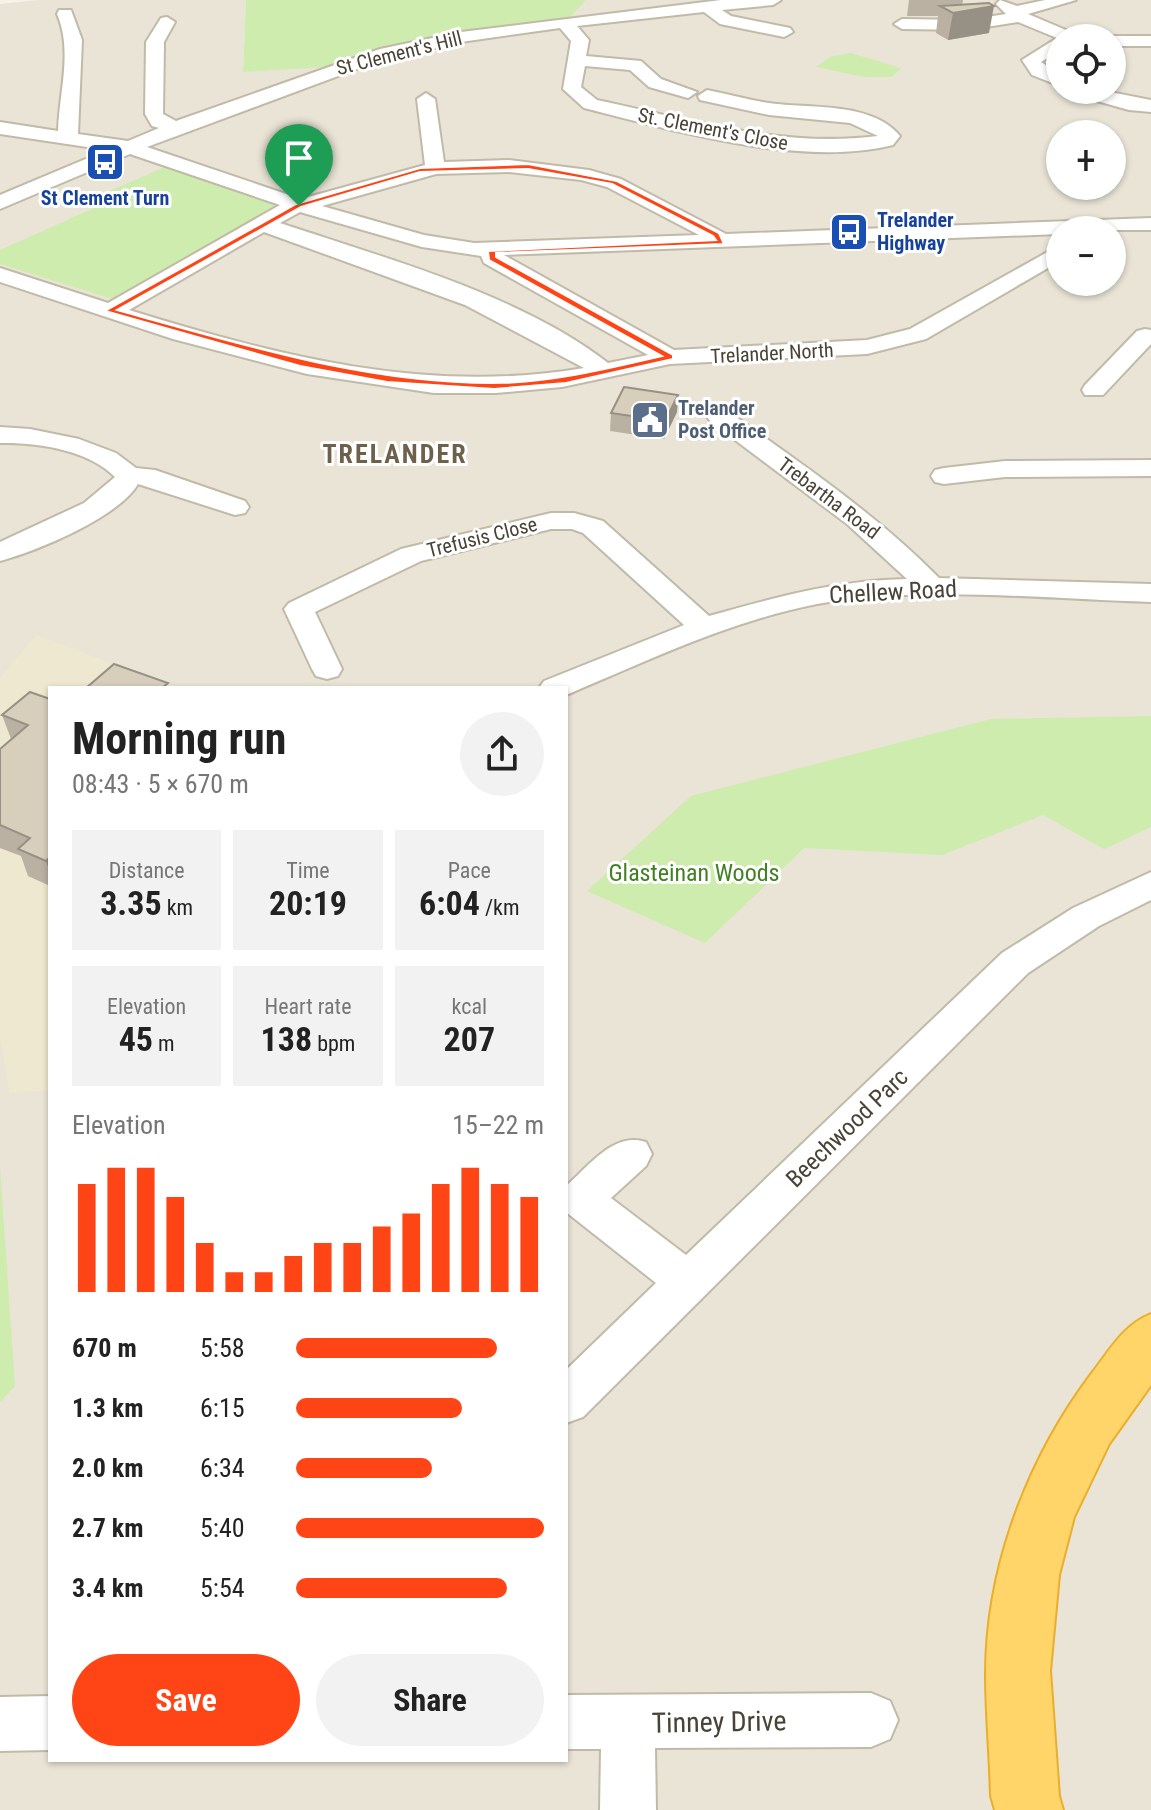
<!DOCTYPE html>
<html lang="en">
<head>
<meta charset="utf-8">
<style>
  :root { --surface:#fff; --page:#f2f2f2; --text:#222; --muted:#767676; --accent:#ff4415 }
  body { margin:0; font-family:"Roboto Condensed",sans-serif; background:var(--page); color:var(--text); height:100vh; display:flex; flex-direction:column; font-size:30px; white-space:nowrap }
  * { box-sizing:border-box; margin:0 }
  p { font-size:26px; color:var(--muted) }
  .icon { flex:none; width:44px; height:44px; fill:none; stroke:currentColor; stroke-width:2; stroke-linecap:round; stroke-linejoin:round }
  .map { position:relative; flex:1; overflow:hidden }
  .side { position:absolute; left:48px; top:686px; width:520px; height:1076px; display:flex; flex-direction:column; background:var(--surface); border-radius:0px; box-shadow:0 2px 6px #0004 }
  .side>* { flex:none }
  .tools { position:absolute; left:1046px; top:24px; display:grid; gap:16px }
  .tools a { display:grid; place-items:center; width:80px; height:80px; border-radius:50%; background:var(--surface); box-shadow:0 2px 6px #0004; font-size:40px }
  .pin { position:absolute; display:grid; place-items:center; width:68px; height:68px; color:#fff; margin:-82px -34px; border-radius:50% 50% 50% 0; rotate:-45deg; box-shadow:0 0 8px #0007 }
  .pin .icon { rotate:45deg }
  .round { display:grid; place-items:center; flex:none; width:84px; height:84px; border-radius:42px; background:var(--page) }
  .overview { display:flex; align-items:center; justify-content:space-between; height:136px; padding:0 24px }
  h1 { font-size:44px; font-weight:700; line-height:60px }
  .metrics { display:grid; grid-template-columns:repeat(3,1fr); gap:12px; height:136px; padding:8px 24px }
  .metrics div { display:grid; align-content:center; border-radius:0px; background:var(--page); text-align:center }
  .metrics b { font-size:34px; font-weight:700 }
  .metrics small { font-size:22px; font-weight:400 }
  .metrics p { font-size:22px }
  .chart { height:224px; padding:16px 24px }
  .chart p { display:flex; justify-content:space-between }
  .chart svg { width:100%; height:144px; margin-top:8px; stroke:var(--accent); stroke-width:6 }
  .cta { display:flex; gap:16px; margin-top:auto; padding:16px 24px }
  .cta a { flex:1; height:92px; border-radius:48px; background:var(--accent); color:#fff; font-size:32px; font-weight:700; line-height:92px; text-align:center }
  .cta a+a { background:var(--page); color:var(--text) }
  ul { padding:0 24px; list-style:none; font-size:26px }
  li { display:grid; grid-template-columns:128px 96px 1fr; align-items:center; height:60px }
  li i { height:20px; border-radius:10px; background:var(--accent) }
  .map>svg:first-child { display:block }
  .residential { fill:#e9e4d5; fill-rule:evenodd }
  .education { fill:#efe8d0 }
  .green { fill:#cdecad }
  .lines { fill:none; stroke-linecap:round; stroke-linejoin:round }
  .minor-casing { stroke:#c1baa9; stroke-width:4 }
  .highway-casing { stroke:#eaae2c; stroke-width:4 }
  .minor { fill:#fff; fill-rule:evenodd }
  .highway { fill:#ffd569; fill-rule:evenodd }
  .wall { fill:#bab1a2 }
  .shaded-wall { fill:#979084 }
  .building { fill:#d8cebc; stroke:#979084; stroke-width:2 }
  .route { fill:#ff4415; stroke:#fff; stroke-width:2; fill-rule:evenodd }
  .labels { text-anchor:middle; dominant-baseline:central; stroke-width:6; stroke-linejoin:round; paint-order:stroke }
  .far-street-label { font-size:20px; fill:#494236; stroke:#fff }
  .far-transit-label { font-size:20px; font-weight:bold; fill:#164399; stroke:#fff }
  .far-service-label { font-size:20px; font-weight:bold; fill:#4e5e75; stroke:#fff; text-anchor:start }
  .street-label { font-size:24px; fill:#494236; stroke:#fff }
  .park-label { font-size:24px; fill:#428023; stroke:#fff }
  .far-district-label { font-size:26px; font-weight:bold; letter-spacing:2px; fill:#6d614c; stroke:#fff }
  .near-street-label { font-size:28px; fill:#494236; stroke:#fff }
</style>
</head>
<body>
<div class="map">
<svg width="1151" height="1810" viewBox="0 0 1151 1810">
  <rect width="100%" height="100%" fill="#f5f2e8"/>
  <!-- residential -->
  <path class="residential" d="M38,0H246L243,72L380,54L565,23L586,0H1151V1810H0V4ZM1060,38H1112V90H1060ZM1060,134H1112V186H1060ZM1060,230H1112V282H1060ZM50,688H566V1760H50Z"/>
  <!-- education -->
  <polygon class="education" points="36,635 177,688 50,688 50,1090 10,1093 0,1038 0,678"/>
  <!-- green -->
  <g class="green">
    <polygon points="246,0 586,0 565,23 461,37 340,66 243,72"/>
    <polygon points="851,53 901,68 892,77 865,77 816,67 830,57"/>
    <polygon points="177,166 284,203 116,300 0,264 0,250 101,205 91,199 163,168"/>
    <polygon points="1151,716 1151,827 1104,849 1043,815 942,855 804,848 705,943 587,891 691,796 991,719"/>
    <polygon points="0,1168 15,1386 0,1402"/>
  </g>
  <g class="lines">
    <!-- minor casing -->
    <g class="minor-casing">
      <g id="minor">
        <path d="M721,0H781L773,5L722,10L731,16L790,28L793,32L784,37L720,24L704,12L577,26L589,40L586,56L641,61L661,79L697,92L688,98L649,87L630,70L585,66L581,87L597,100C691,120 782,148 878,136L850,123L769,115L700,100L698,96L707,90C728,94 748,100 769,103C808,109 872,101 900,136L893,145C801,168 676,131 584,108L563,89L571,41L560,28L461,42L384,59L147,147L301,199L425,165L417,99L426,93L435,99L444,162L509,160L589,170L621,179L726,234L1151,218V230H1060V234L504,255L674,350L867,340L910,329L1060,245V261L926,339L867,354L670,364L562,387L496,393H434L307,374L173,339L0,282V268L108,303L280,205L130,154L0,209V195L107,150L0,134V122L58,131C59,92 73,51 57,14L59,10H71L82,40L78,134L128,141L159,128L152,126L145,114L146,42L161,18L167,17L175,22L164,42L163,114L176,121L380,49L461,32ZM509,172L581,180L607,187L699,235L474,243L424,235L322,206L436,174ZM300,212L422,247L481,256L484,263L648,355L608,363C521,295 385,258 280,223ZM264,232L465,305L584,368C427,395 278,356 129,310Z"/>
        <polygon points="1000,0 1017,6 1045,0 1076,0 1028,14 1085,38 1060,38 1060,50 1041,62 1060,74 1060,86 1032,75 1022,60 1057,38 1018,22 967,30 902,29 894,24 902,19 967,20 1006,14 996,4"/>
        <polygon points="1112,36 1151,36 1151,46 1112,46 1112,38 1105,38"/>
        <polygon points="1070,90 1100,90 1151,100 1151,112 1129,110 1072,94"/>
        <polygon points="1145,329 1151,330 1151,344 1103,395 1085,395 1082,390 1085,385 1137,331"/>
        <path d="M720,409L729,412C802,464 876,514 939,578L1151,584V602C1045,599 921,585 817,604C730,621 647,661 566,695V688H539L544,681L684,625L583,533L572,529H551L421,561L315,612L342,669L338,676L327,679L316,676L312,669L284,609L289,603L401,549L551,513H574L603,521L709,616C776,597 838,580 907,579L847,524L711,422L707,417L711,412Z"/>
        <path d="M0,427L30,429L79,439L116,453L136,468L155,470L245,501L249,507L245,513L235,515L138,484C119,517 37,551 0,561V542L84,503L115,477C89,450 36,442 0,443Z"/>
        <polygon points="1151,460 1151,476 1005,477 944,484 935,482 931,476 935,470 944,468 1005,461"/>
        <path d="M1151,872V900L1099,926L1028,973L583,1417L566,1423V1370L656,1283L566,1212V1186C589,1166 614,1131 646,1142L652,1154L646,1166L611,1198L686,1255L1002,953L1073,908Z"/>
        <polygon points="871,1693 890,1701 898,1720 890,1739 871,1747 655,1748 656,1810 600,1810 601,1749 566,1749 566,1695"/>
        <polygon points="50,1696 50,1750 0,1751 0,1697"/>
      </g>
    </g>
    <!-- highway casing -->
    <g class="highway-casing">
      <path id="highway" d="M1151,1314V1385L1109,1444L1074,1517L1059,1575L1050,1671L1059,1796L1063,1810H995L991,1796C990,1755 986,1714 986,1674C986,1567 1028,1458 1092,1373C1110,1350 1123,1325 1151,1314Z"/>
    </g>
    <!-- minor -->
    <use href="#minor" class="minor"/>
    <!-- highway -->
    <use href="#highway" class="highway"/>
  </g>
  <!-- wall -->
  <g class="wall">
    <polygon points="909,0 963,0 962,5 989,33 948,40 936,33 938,16 907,16"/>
    <polygon points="678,395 677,412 664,439 610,431 611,413"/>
    <polygon points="50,699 50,886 28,876 21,856 0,848 0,749 11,739 2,715"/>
  </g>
  <!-- shaded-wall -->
  <g class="shaded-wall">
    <polygon points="994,6 989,33 948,40 953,13"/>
    <polygon points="678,395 677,412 664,439 665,421"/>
    <polygon points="50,857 50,873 46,861"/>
  </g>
  <!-- building -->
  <g class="building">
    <polygon points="989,3 994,6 953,13 940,6"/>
    <polygon points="624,387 678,395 665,421 611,413"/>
    <polygon points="114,664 168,683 162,688 86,688"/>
    <polygon points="30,692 50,699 50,857 46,861 18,849 30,838 0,825 0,749 28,725 2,715"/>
  </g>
  <!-- route -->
  <path class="route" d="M528,164L617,181L719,233L724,244L496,253V257L673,355V359L566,383L494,389L387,382L300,366L105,311L296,204L420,168ZM528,169L612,184L713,236L716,240L488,251L489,260L662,356C606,369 550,383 493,383C363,383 241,344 117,310L301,207L420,172Z"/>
  <!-- icons -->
  <defs>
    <g id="bus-square" transform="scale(2)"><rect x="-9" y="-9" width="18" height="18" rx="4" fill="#1a4fb4" stroke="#fff"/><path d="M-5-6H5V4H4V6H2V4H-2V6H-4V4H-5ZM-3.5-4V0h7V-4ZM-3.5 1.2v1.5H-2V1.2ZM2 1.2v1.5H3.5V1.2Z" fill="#fff"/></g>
    <g id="civic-square" transform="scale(2)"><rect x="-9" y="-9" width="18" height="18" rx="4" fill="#5c6f8a" stroke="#fff"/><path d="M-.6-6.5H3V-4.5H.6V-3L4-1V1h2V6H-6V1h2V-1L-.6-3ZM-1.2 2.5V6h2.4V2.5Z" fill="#fff"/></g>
  </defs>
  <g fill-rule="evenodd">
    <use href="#bus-square" x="105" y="162"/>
    <use href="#bus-square" x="849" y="232"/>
    <use href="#civic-square" x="650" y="420"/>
  </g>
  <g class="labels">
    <!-- far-street labels -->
    <g class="far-street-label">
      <text transform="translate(399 53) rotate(-14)">St Clement's Hill</text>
      <text transform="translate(713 129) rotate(11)">St. Clement's Close</text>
      <text transform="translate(772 353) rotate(-3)">Trelander North</text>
      <text transform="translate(829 498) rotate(37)">Trebartha Road</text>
      <text transform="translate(482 537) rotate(-14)">Trefusis Close</text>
    </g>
    <!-- far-transit labels -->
    <g class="far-transit-label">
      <text x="105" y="198">St Clement Turn</text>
      <text x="877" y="220" text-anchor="start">Trelander<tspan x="877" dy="23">Highway</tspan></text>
    </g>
    <!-- far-service labels -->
    <g class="far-service-label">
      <text x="678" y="408">Trelander<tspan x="678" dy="23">Post Office</tspan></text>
    </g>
    <!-- street labels -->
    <g class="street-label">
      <text transform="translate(893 592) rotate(-3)">Chellew Road</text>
      <text transform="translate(847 1128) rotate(-44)">Beechwood Parc</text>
    </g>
    <!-- park labels -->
    <g class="park-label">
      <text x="694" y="873">Glasteinan Woods</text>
    </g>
    <!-- far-district labels -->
    <g class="far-district-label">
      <text x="395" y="454">TRELANDER</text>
    </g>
    <!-- near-street labels -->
    <g class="near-street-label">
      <text transform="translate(719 1722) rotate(-1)">Tinney Drive</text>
    </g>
  </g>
</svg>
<div class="tools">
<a><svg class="icon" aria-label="locate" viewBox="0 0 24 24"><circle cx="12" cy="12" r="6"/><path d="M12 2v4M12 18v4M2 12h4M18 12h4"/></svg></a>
<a>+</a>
<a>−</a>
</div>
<div class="pin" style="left:299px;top:206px;background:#1e9e55"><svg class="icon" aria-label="arrive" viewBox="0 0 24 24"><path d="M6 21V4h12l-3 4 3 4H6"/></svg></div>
<section class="side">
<div class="overview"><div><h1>Morning run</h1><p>08:43 · 5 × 670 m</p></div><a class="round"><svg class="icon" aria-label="share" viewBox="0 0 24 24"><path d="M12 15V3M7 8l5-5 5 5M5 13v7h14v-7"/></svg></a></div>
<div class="metrics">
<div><p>Distance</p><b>3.35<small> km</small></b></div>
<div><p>Time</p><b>20:19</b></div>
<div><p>Pace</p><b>6:04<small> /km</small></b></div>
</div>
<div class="metrics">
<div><p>Elevation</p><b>45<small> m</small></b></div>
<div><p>Heart rate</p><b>138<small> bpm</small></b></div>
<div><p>kcal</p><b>207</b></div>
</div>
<div class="chart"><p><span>Elevation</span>15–22 m</p>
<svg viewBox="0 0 160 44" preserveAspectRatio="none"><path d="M5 44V11M15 44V6M25 44V6M35 44V15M45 44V29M55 44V38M65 44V38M75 44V33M85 44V29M95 44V29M105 44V24M115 44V20M125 44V11M135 44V6M145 44V11M155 44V15"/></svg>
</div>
<ul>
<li><b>670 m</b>5:58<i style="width:81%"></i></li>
<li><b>1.3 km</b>6:15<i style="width:67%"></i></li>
<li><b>2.0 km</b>6:34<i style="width:55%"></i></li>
<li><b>2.7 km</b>5:40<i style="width:100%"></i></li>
<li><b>3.4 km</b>5:54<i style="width:85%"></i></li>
</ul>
<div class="cta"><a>Save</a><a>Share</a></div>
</section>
</div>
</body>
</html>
